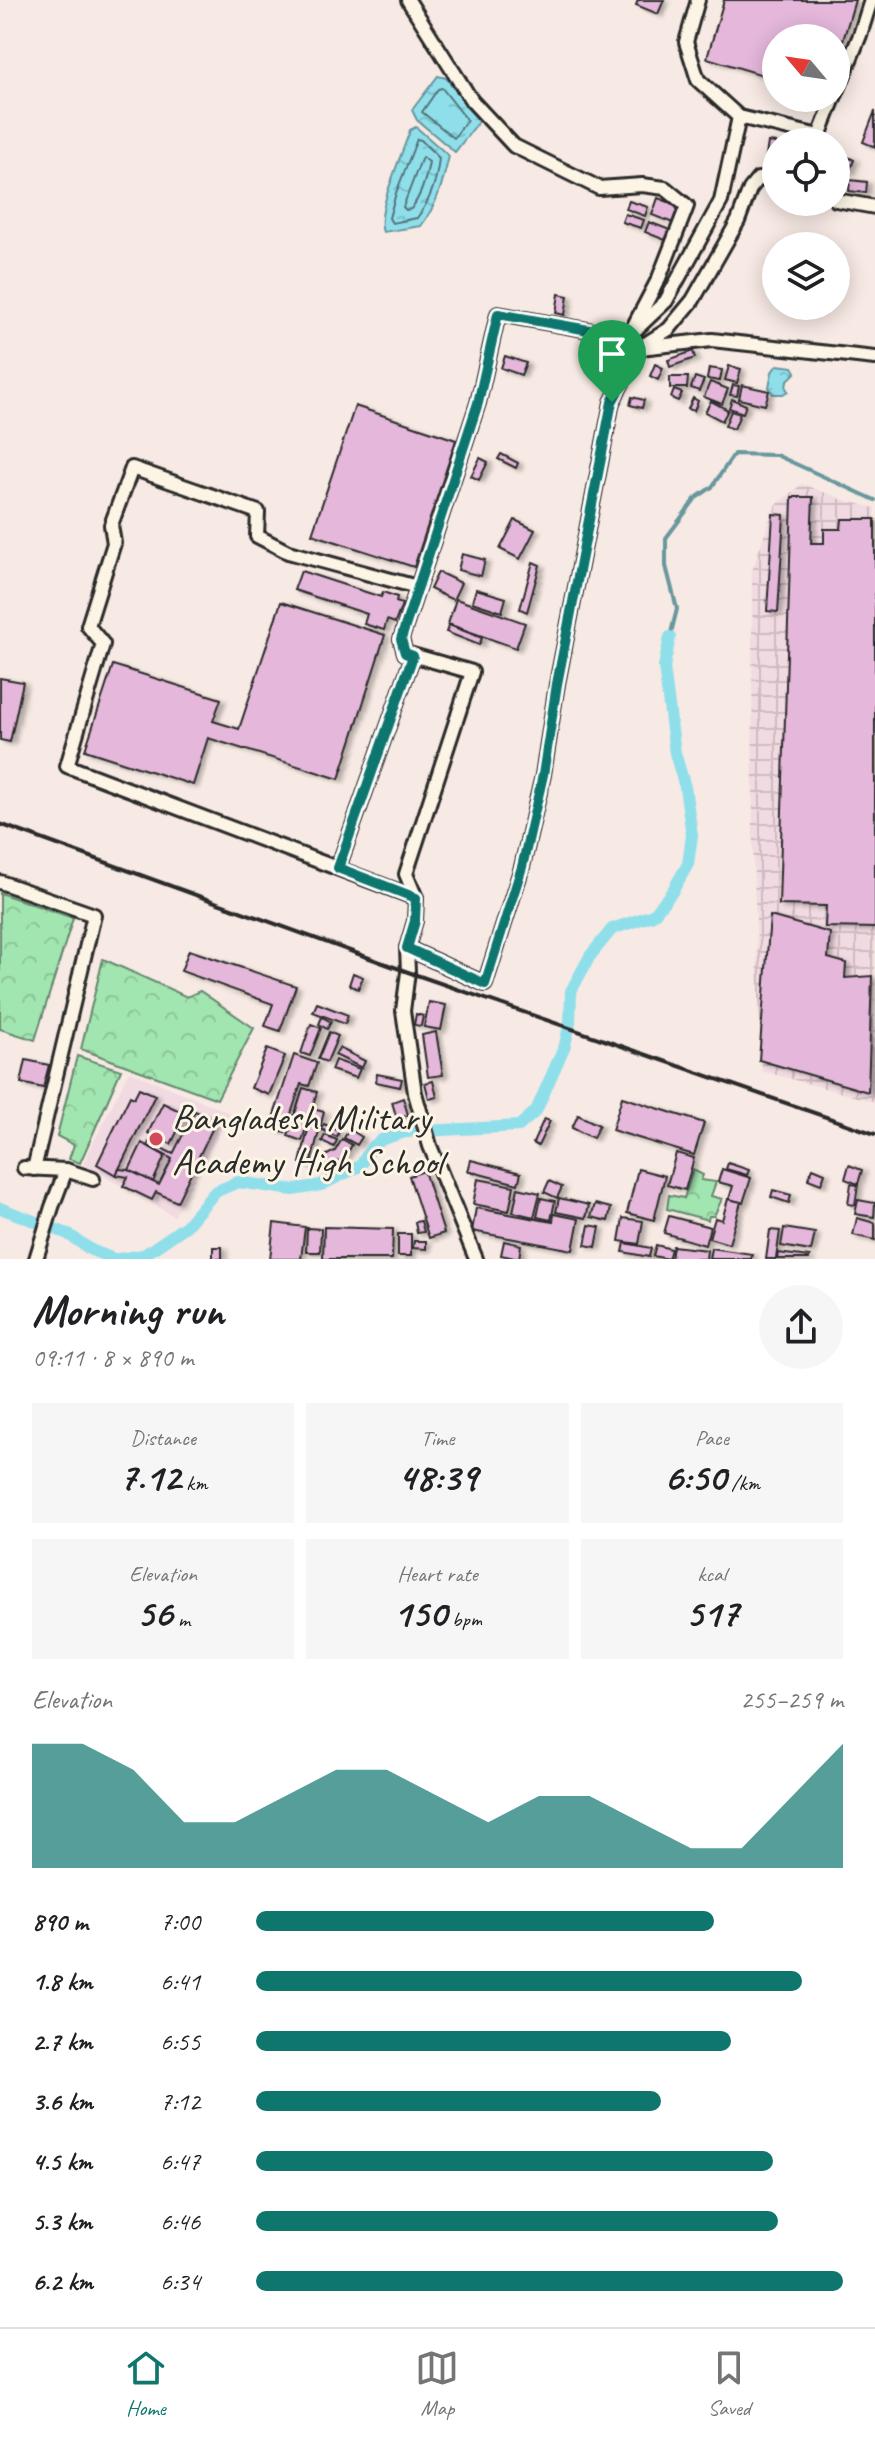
<!DOCTYPE html>
<html lang="en">
<head>
<meta charset="utf-8">
<style>
  :root { --surface:#fff; --page:#f6f6f6; --text:#202124; --muted:#757577; --line:#e0e0e0; --accent:#0f766e }
  body { margin:0; font-family:Caveat,sans-serif; background:var(--page); color:var(--text); height:100vh; display:flex; flex-direction:column; font-size:30px; white-space:nowrap }
  * { box-sizing:border-box; margin:0 }
  p { font-size:26px; color:var(--muted) }
  .icon { flex:none; width:44px; height:44px; fill:none; stroke:currentColor; stroke-width:2; stroke-linecap:round; stroke-linejoin:round }
  .map { position:relative; height:1259px; overflow:hidden }
  .sheet { display:flex; flex-direction:column; background:var(--surface); flex:1 }
  .sheet>* { flex:none }
  .needle { width:52px; rotate:299deg }
  .tools { position:absolute; left:762px; top:24px; display:grid; gap:16px }
  .tools a { display:grid; place-items:center; width:88px; height:88px; border-radius:50%; background:var(--surface); box-shadow:0 4px 20px #0003; font-size:40px }
  .pin { position:absolute; display:grid; place-items:center; width:68px; height:68px; color:#fff; margin:-82px -34px; border-radius:50% 50% 50% 0; rotate:-45deg; box-shadow:0 0 8px #0007 }
  .pin .icon { rotate:45deg }
  .round { display:grid; place-items:center; flex:none; width:84px; height:84px; border-radius:42px; background:var(--page) }
  .headline { display:flex; align-items:center; justify-content:space-between; height:136px; padding:0 32px }
  h1 { font-size:44px; font-weight:600; line-height:60px }
  .metrics { display:grid; grid-template-columns:repeat(3,1fr); gap:12px; height:136px; padding:8px 32px }
  .metrics div { display:grid; align-content:center; border-radius:0px; background:var(--page); text-align:center }
  .metrics b { font-size:40px; font-weight:600 }
  .metrics small { font-size:22px; font-weight:400 }
  .metrics p { font-size:22px }
  .chart { height:224px; padding:16px 32px }
  .chart p { display:flex; justify-content:space-between }
  .chart svg { width:100%; height:144px; margin-top:8px; fill:var(--accent); opacity:.7 }
  ul { padding:0 32px; list-style:none; font-size:26px }
  li { display:grid; grid-template-columns:128px 96px 1fr; align-items:center; height:60px }
  li i { height:20px; border-radius:10px; background:var(--accent) }
  .dock { display:flex; justify-content:space-around; align-items:center; height:112px; border-top:2px solid var(--line); background:var(--surface); font-size:22px; color:var(--muted) }
  .dock a { display:grid; justify-items:center; gap:4px }
  .dock .current { color:var(--accent) }
  .map>svg:first-child { display:block }
  .built { fill:#f1dae1 }
  .industrial { fill:url(#industrial-grid) }
  .park { fill:url(#park-crowns); stroke:#66886e; stroke-width:2 }
  .water { fill:url(#water-ripples); stroke:#67979e; stroke-width:2 }
  .lines { fill:none; stroke-linecap:round; stroke-linejoin:round }
  .shore { stroke:#537378; stroke-width:2 }
  .stream { stroke:#67979e; stroke-width:4 }
  .canal { stroke:#8fdfeb; stroke-width:12 }
  .building { fill:#e4b7db; stroke:#2b2b2b; stroke-width:2; filter:url(#shadow) }
  .minor-casing { stroke:#2b2b2b; stroke-width:18 }
  .minor { stroke:#fcf5e5; stroke-width:12 }
  .rail { stroke:#2b2b2b; stroke-width:4 }
  .route-casing { stroke:#fff; stroke-width:16 }
  .route { stroke:#0f766e; stroke-width:10 }
  .poi-dot { fill:#d1495b; stroke:#fcf5e5; stroke-width:3 }
  .labels { text-anchor:middle; dominant-baseline:central; stroke-width:6; stroke-linejoin:round; paint-order:stroke }
  .poi-label { font-size:38px; fill:#2b2b2b; stroke:#fcf5e5; text-anchor:start }
</style>
</head>
<body>
<div class="map">
<svg width="875" height="1259" viewBox="0 0 875 1259">
  <defs>
    <pattern id="industrial-grid" width="8" height="8" patternUnits="userSpaceOnUse" patternTransform="scale(2)"><rect width="8" height="8" fill="#f1dae1"/><path d="M0 4h8M4 0v8" fill="none" stroke="#cfbbc1"/></pattern>
    <pattern id="park-crowns" width="20" height="18" patternUnits="userSpaceOnUse" patternTransform="scale(2)"><rect width="20" height="18" fill="#a1e5b0"/><path d="M2 6a3 3 0 1 1 6 0M12 15a3 3 0 1 1 6 0" fill="none" stroke="#8bc598"/></pattern>
    <pattern id="water-ripples" width="26" height="14" patternUnits="userSpaceOnUse" patternTransform="scale(2)"><rect width="26" height="14" fill="#8fdfeb"/><path d="M2 4q2-2 4 0t4 0M15 11q2-2 4 0t4 0" fill="none" stroke="#7cc0ca"/></pattern>
    <filter id="shadow"><feDropShadow dx="4.5" dy="2.5" stdDeviation="2" flood-color="#0004"/></filter>
  </defs>
  <rect width="100%" height="100%" fill="#f7e9e3"/>
  <filter id="ink" filterUnits="userSpaceOnUse"><feTurbulence type="fractalNoise" baseFrequency=".0125" numOctaves="2"/><feDisplacementMap in="SourceGraphic" scale="16" xChannelSelector="R" yChannelSelector="G"/><feConvolveMatrix kernelMatrix="1 2 1 2 8 2 1 2 1" color-interpolation-filters="sRGB"/></filter>
  <g filter="url(#ink)">
    <!-- built -->
    <polygon class="built" points="129,1071 230,1113 174,1216 83,1164"/>
    <!-- industrial -->
    <polygon class="industrial" points="802,484 847,501 875,508 875,1102 762,1071 753,853 752,571 774,507"/>
    <!-- park -->
    <g class="park">
      <polygon points="0,893 73,918 35,1040 0,1029"/>
      <polygon points="103,959 187,997 200,991 254,1028 217,1099 81,1049"/>
      <polygon points="77,1056 121,1070 80,1163 69,1159 74,1145 57,1136"/>
      <polygon points="693,1170 703,1175 701,1180 716,1182 711,1196 722,1199 714,1216 709,1216 708,1220 667,1209 669,1195 684,1198"/>
    </g>
    <!-- water -->
    <g class="water">
      <polygon points="438,76 446,78 479,121 455,152 417,120 412,110"/>
      <path d="M416,127L449,156C443,182 437,205 421,226L383,232C375,212 403,153 410,130Z"/>
      <polygon points="777,365 793,367 796,372 787,381 786,388 788,391 783,394 773,394 769,387 772,372"/>
    </g>
    <g class="lines">
      <!-- shore -->
      <g class="shore">
        <polygon points="442,88 467,120 454,138 422,112 438,89"/>
        <path d="M417,139L421,140L439,158C437,180 430,201 417,218L392,223L389,218L396,193Z"/>
        <path d="M422,157L429,162C426,179 421,196 411,209L406,210L403,207Z"/>
      </g>
      <!-- stream -->
      <polyline class="stream" points="670,637 677,609 666,566 666,538 696,498 712,487 734,454 776,455 875,500"/>
      <!-- canal -->
      <g class="canal">
        <polyline points="0,1208 68,1234 91,1250 114,1259"/>
        <polyline points="118,1259 144,1255 186,1226 215,1192 238,1182 293,1190 321,1185 360,1166 372,1147 383,1139 405,1132 519,1126 536,1111 565,1045 570,1022 571,991 590,956 612,929 653,915 672,892 688,864 692,835 685,787 675,753 664,667 670,637"/>
      </g>
    </g>
    <!-- building -->
    <g class="building">
      <polygon points="638,0 664,0 658,14 636,5"/>
      <polygon points="724,0 855,0 836,64 836,38 776,38 776,79 707,58"/>
      <polygon points="875,111 875,147 863,142"/>
      <polygon points="768,142 776,143 776,165 765,163"/>
      <polygon points="848,157 854,160 849,172 842,168"/>
      <polygon points="850,180 867,182 866,193 849,191"/>
      <polygon points="658,198 679,206 673,223 652,215"/>
      <polygon points="629,201 648,207 645,216 626,209"/>
      <polygon points="625,214 644,220 641,228 622,222"/>
      <polygon points="649,222 670,230 665,240 645,232"/>
      <polygon points="559,294 568,296 565,315 556,313"/>
      <polygon points="693,351 695,358 670,367 668,360"/>
      <polygon points="505,356 526,363 521,375 501,368"/>
      <polygon points="655,364 663,368 658,380 650,376"/>
      <polygon points="729,366 741,369 737,383 725,380"/>
      <polygon points="709,368 722,370 720,381 707,379"/>
      <polygon points="670,377 688,377 687,388 670,388"/>
      <polygon points="695,377 704,380 699,391 691,388"/>
      <polygon points="710,382 728,389 722,404 704,397"/>
      <polygon points="733,385 739,386 737,396 730,395"/>
      <polygon points="742,385 769,391 765,405 739,399"/>
      <polygon points="674,390 682,393 678,401 671,398"/>
      <polygon points="632,397 644,400 642,408 630,405"/>
      <polygon points="693,398 698,401 694,411 688,409"/>
      <polygon points="732,399 746,405 743,413 729,408"/>
      <polygon points="711,401 728,410 722,421 705,412"/>
      <polygon points="355,406 456,440 414,567 312,534"/>
      <polygon points="731,411 740,414 734,429 725,426"/>
      <polygon points="501,454 518,463 516,468 498,459"/>
      <polygon points="480,458 488,462 479,480 471,476"/>
      <polygon points="792,497 813,497 811,543 824,543 824,529 841,529 842,519 875,519 875,928 825,927 826,906 779,905"/>
      <polygon points="773,514 784,515 778,612 767,611"/>
      <polygon points="515,520 535,530 520,559 500,549"/>
      <polygon points="462,554 485,560 481,576 458,570"/>
      <polygon points="533,562 540,565 527,612 520,609"/>
      <polygon points="301,571 381,597 383,592 397,597 396,602 402,604 395,623 387,620 384,630 364,624 367,614 294,590"/>
      <polygon points="438,572 461,583 453,600 430,589"/>
      <polygon points="476,589 506,598 502,612 472,602"/>
      <polygon points="456,599 525,623 516,648 448,624"/>
      <polygon points="281,602 385,635 339,779 208,738 193,785 85,750 113,665 221,699 213,721 239,729"/>
      <polygon points="449,625 482,638 479,645 446,632"/>
      <polygon points="0,678 23,682 10,742 0,740"/>
      <polygon points="770,916 830,933 828,958 846,963 845,978 872,976 868,1092 759,1060"/>
      <polygon points="189,950 296,986 280,1031 265,1026 273,1004 181,971"/>
      <polygon points="353,973 363,977 358,989 349,985"/>
      <polygon points="429,1002 446,1005 441,1030 424,1027"/>
      <polygon points="317,1003 348,1015 345,1024 313,1012"/>
      <polygon points="416,1014 423,1016 421,1026 414,1025"/>
      <polygon points="322,1017 331,1022 327,1029 319,1024"/>
      <polygon points="311,1024 321,1028 310,1056 301,1053"/>
      <polygon points="329,1032 338,1036 327,1062 318,1059"/>
      <polygon points="436,1032 443,1075 428,1077 422,1035"/>
      <polygon points="339,1048 365,1061 362,1068 335,1055"/>
      <polygon points="267,1049 285,1056 269,1095 251,1088"/>
      <polygon points="294,1055 317,1063 309,1086 301,1084 285,1132 270,1127"/>
      <polygon points="26,1060 49,1065 43,1088 21,1083"/>
      <polygon points="335,1060 360,1069 356,1078 331,1070"/>
      <polygon points="377,1074 402,1079 400,1087 376,1082"/>
      <polygon points="433,1081 437,1097 429,1099 425,1083"/>
      <polygon points="139,1088 155,1095 116,1175 97,1164 130,1096 134,1098"/>
      <polygon points="303,1088 317,1092 302,1141 288,1136"/>
      <polygon points="622,1097 704,1123 694,1155 612,1130"/>
      <polygon points="403,1098 408,1115 397,1119 392,1102"/>
      <polygon points="163,1103 186,1114 171,1144 148,1133"/>
      <polygon points="313,1109 324,1112 310,1166 300,1163"/>
      <polygon points="195,1111 216,1121 177,1202 156,1192 152,1200 123,1186 128,1177 116,1175 119,1169 129,1170 159,1185 172,1159 148,1146 149,1142 173,1154"/>
      <polygon points="578,1115 599,1125 593,1138 572,1128"/>
      <polygon points="544,1119 550,1121 538,1146 533,1143"/>
      <polygon points="324,1124 339,1131 337,1137 321,1129"/>
      <polygon points="349,1129 362,1137 357,1145 344,1138"/>
      <polygon points="325,1135 337,1140 334,1147 322,1141"/>
      <polygon points="342,1139 352,1145 344,1159 317,1170 313,1162 335,1151"/>
      <polygon points="142,1143 165,1156 153,1182 129,1170"/>
      <polygon points="676,1153 694,1158 685,1190 667,1185"/>
      <polygon points="471,1160 521,1173 518,1184 468,1171"/>
      <polygon points="728,1163 749,1170 747,1175 726,1169"/>
      <polygon points="849,1165 862,1170 858,1184 845,1179"/>
      <polygon points="813,1168 825,1173 821,1184 808,1179"/>
      <polygon points="638,1169 665,1176 654,1220 627,1213"/>
      <polygon points="722,1169 751,1178 743,1203 729,1199 733,1186 718,1182"/>
      <polygon points="424,1171 444,1233 429,1238 409,1176"/>
      <polygon points="478,1179 514,1186 509,1211 473,1204"/>
      <polygon points="549,1181 562,1187 557,1198 544,1192"/>
      <polygon points="851,1184 858,1185 855,1205 848,1204"/>
      <polygon points="518,1188 540,1193 534,1217 513,1212"/>
      <polygon points="773,1190 791,1195 789,1203 771,1197"/>
      <polygon points="541,1198 555,1201 551,1220 537,1217"/>
      <polygon points="559,1198 589,1205 586,1218 556,1212"/>
      <polygon points="728,1199 741,1202 729,1244 709,1238 715,1218 722,1220"/>
      <polygon points="858,1200 875,1203 874,1217 855,1214"/>
      <polygon points="595,1204 611,1208 608,1221 591,1217"/>
      <polygon points="476,1208 553,1222 554,1214 579,1219 573,1250 472,1231"/>
      <polygon points="669,1216 710,1227 705,1245 664,1233"/>
      <polygon points="623,1218 643,1221 639,1244 619,1241"/>
      <polygon points="857,1218 875,1223 875,1240 853,1235"/>
      <polygon points="421,1221 424,1232 417,1233 415,1222"/>
      <polygon points="274,1223 305,1227 301,1259 270,1259"/>
      <polygon points="589,1225 600,1227 596,1247 585,1245"/>
      <polygon points="324,1227 393,1229 392,1259 323,1259"/>
      <polygon points="307,1228 321,1229 320,1252 306,1252"/>
      <polygon points="784,1228 815,1233 811,1251 781,1246"/>
      <polygon points="770,1230 780,1231 776,1259 766,1259"/>
      <rect x="398" y="1234" width="13" height="22"/>
      <polygon points="414,1241 426,1241 426,1249 413,1248"/>
      <polygon points="504,1241 521,1245 519,1259 501,1255"/>
      <polygon points="625,1243 651,1248 649,1257 623,1252"/>
      <polygon points="656,1245 671,1249 668,1259 653,1256"/>
      <polygon points="673,1246 707,1250 706,1259 671,1259"/>
      <rect x="213" y="1247" width="9" height="12"/>
      <polygon points="711,1248 752,1254 751,1259 709,1259"/>
      <polygon points="778,1253 810,1257 809,1259 777,1259"/>
    </g>
    <g class="lines">
      <!-- minor casing -->
      <g class="minor-casing">
        <g id="minor">
          <polyline points="408,0 472,101 514,146 599,188 642,185 665,188 687,206 659,278 628,337 640,348 612,402 557,684 543,775 522,867 485,984 407,948 408,972 403,1011 415,1093 430,1146 476,1259"/>
          <polyline points="698,0 686,42 698,80 739,117 819,136 834,98"/>
          <polyline points="836,94 860,35 871,0"/>
          <polyline points="836,200 875,207"/>
          <polyline points="642,346 669,329 693,300 738,221 750,189 758,179 769,179 776,181"/>
          <polyline points="640,348 712,340 875,358"/>
          <polyline points="338,868 413,656"/>
          <polyline points="0,882 94,915 34,1169"/>
          <polyline points="416,898 406,874 472,672 405,653 401,639 478,403 498,314 628,337 666,301 721,201 739,117"/>
          <polyline points="407,948 415,921 416,898 67,766 103,644 88,626 114,543 111,525 132,468 258,512 257,536 288,552 417,587"/>
          <polyline points="24,1168 66,1170"/>
          <polyline points="36,1259 52,1207 66,1170 93,1179"/>
        </g>
      </g>
      <!-- minor -->
      <use href="#minor" class="minor"/>
      <!-- rail -->
      <polyline class="rail" points="0,824 408,972 875,1134"/>
    </g>
  </g>
  <g class="lines" filter="url(#ink)">
    <!-- route casing -->
    <g class="route-casing">
      <polygon id="route" points="498,314 628,337 640,348 612,402 557,684 543,775 522,867 485,984 407,948 415,921 416,898 338,868 413,656 405,653 401,639 478,403"/>
    </g>
    <!-- route -->
    <use href="#route" class="route"/>
  </g>
  <!-- markers -->
  <circle class="poi-dot" cx="156" cy="1139" r="8"/>
  <g class="labels">
    <!-- poi labels -->
    <g class="poi-label">
      <text x="172" y="1117">Bangladesh Military<tspan x="172" dy="44">Academy High School</tspan></text>
    </g>
  </g>
</svg>
<div class="tools">
<a><svg class="needle" viewBox="-14 -14 28 28"><path d="M0-13l5 13h-10z" fill="#e53935"/><path d="M0 13l5-13h-10z" fill="#757577"/></svg></a>
<a><svg class="icon" aria-label="locate" viewBox="0 0 24 24"><circle cx="12" cy="12" r="6"/><path d="M12 2v4M12 18v4M2 12h4M18 12h4"/></svg></a>
<a><svg class="icon" aria-label="layers" viewBox="0 0 24 24"><path d="M12 4l9 5-9 5-9-5zM3 14l9 5 9-5"/></svg></a>
</div>
<div class="pin" style="left:612px;top:402px;background:#1e9e55"><svg class="icon" aria-label="arrive" viewBox="0 0 24 24"><path d="M6 21V4h12l-3 4 3 4H6"/></svg></div>
</div>
<section class="sheet">
<div class="headline"><div><h1>Morning run</h1><p>09:11 · 8 × 890 m</p></div><a class="round"><svg class="icon" aria-label="share" viewBox="0 0 24 24"><path d="M12 15V3M7 8l5-5 5 5M5 13v7h14v-7"/></svg></a></div>
<div class="metrics">
<div><p>Distance</p><b>7.12<small> km</small></b></div>
<div><p>Time</p><b>48:39</b></div>
<div><p>Pace</p><b>6:50<small> /km</small></b></div>
</div>
<div class="metrics">
<div><p>Elevation</p><b>56<small> m</small></b></div>
<div><p>Heart rate</p><b>150<small> bpm</small></b></div>
<div><p>kcal</p><b>517</b></div>
</div>
<div class="chart"><p><span>Elevation</span>255–259 m</p>
<svg viewBox="0 0 160 44" preserveAspectRatio="none"><path d="M0 44V6L10 6L20 14L30 30L40 30L50 22L60 14L70 14L80 22L90 30L100 22L110 22L120 30L130 38L140 38L150 22L160 6V44z"/></svg>
</div>
<ul>
<li><b>890 m</b>7:00<i style="width:78%"></i></li>
<li><b>1.8 km</b>6:41<i style="width:93%"></i></li>
<li><b>2.7 km</b>6:55<i style="width:81%"></i></li>
<li><b>3.6 km</b>7:12<i style="width:69%"></i></li>
<li><b>4.5 km</b>6:47<i style="width:88%"></i></li>
<li><b>5.3 km</b>6:46<i style="width:89%"></i></li>
<li><b>6.2 km</b>6:34<i style="width:100%"></i></li>
</ul>
</section>
<nav class="dock">
<a class="current"><svg class="icon" aria-label="home" viewBox="0 0 24 24"><path d="M3 11l9-7 9 7M6 9v11h12V9"/></svg>Home</a>
<a><svg class="icon" aria-label="map" viewBox="0 0 24 24"><path d="M3 6l6-2 6 2 6-2v14l-6 2-6-2-6 2zM9 4v14M15 6v14"/></svg>Map</a>
<a><svg class="icon" aria-label="saved" viewBox="0 0 24 24"><path d="M7 4h10v16l-5-4-5 4z"/></svg>Saved</a>
</nav>
</body>
</html>
